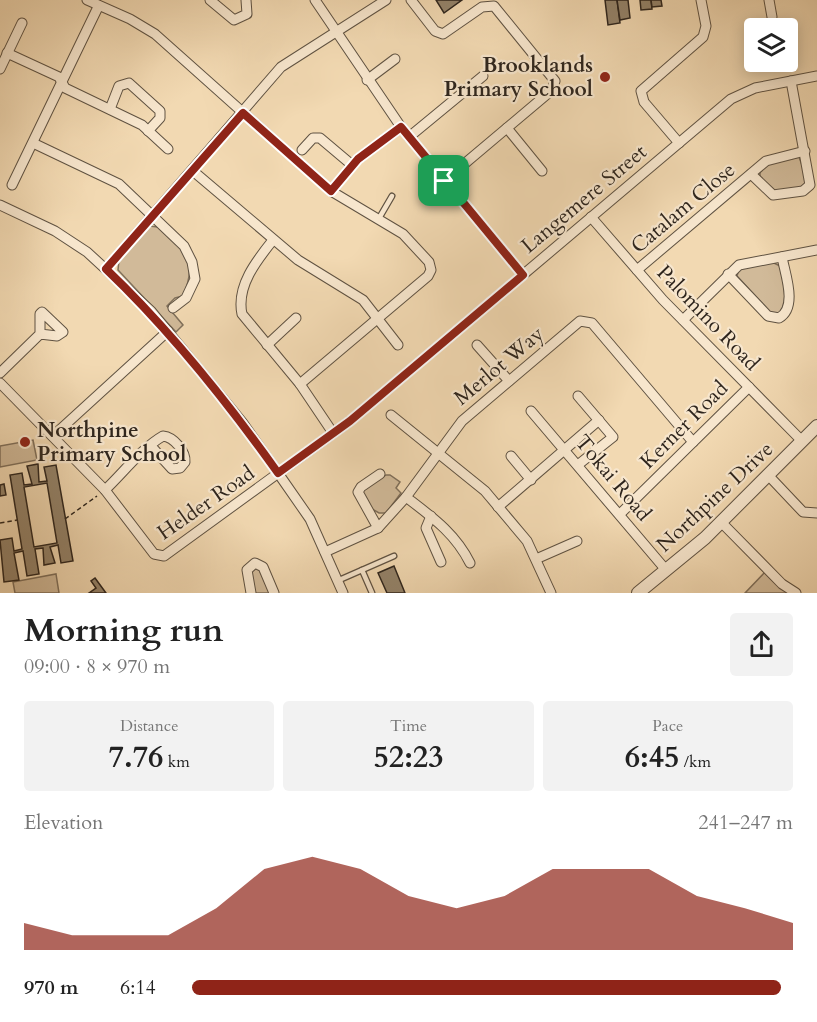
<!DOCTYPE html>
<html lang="en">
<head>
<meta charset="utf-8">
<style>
  :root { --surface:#fff; --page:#f2f2f2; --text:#222; --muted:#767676; --accent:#8f2418 }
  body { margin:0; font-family:Cardo,serif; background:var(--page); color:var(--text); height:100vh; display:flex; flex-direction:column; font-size:22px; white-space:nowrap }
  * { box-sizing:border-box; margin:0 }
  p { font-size:20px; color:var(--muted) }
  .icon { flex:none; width:33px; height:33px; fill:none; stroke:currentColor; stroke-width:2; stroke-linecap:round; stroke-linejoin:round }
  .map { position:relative; height:593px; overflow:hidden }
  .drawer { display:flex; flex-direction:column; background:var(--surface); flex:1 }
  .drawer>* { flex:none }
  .buttons { position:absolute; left:744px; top:18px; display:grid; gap:12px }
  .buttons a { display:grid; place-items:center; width:54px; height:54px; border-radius:6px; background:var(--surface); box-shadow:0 3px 15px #0003; font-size:30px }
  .pin { position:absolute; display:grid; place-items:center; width:51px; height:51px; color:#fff; margin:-26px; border-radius:12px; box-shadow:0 3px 9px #0006 }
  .round { display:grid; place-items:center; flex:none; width:63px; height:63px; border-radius:6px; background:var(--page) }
  .headline { display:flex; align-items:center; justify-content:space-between; height:102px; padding:0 24px }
  h1 { font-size:33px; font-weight:600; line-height:45px }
  .stats { display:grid; grid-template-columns:repeat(3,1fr); gap:9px; height:102px; padding:6px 24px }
  .stats div { display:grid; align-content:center; border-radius:6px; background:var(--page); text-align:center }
  .stats b { font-size:30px; font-weight:600 }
  .stats small { font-size:16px; font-weight:400 }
  .stats p { font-size:16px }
  .chart { height:168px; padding:12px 24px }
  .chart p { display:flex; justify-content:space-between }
  .chart svg { width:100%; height:108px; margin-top:6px; fill:var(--accent); opacity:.7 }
  ul { padding:0 24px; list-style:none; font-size:20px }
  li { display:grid; grid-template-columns:96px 72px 1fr; align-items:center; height:45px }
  li i { height:15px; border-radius:8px; background:var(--accent) }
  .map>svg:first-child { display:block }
  .green { fill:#d1ba99; stroke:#80705b; stroke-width:1.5 }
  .building { fill:#94836a; stroke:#2e251d; stroke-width:1.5; fill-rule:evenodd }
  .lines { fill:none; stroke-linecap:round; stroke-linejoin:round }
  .service-casing { stroke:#5f5242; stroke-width:7 }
  .minor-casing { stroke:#5f5242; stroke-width:11 }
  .tertiary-casing { stroke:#5f5242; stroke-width:14 }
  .path { stroke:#2e251d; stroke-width:1.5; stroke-dasharray:4.5 3; stroke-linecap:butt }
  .service { stroke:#f7e6cd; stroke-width:4.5 }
  .minor { stroke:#f7e6cd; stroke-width:9 }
  .tertiary { stroke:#f7e6cd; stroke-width:12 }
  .route-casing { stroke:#fff; stroke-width:12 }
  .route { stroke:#8f2418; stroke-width:8 }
  .poi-dot { fill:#8f2418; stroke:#f7e6cd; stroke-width:2 }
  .labels { text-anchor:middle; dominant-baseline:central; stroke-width:4.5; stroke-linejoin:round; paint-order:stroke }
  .poi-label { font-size:21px; font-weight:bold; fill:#2e251d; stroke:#f7e6cd; text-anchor:end }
  .street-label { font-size:21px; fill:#2e251d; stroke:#f7e6cd }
</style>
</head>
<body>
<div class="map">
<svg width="817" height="593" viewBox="0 0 817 593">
  <rect width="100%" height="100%" fill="#f2d9b2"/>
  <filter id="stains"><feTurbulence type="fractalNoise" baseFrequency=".00333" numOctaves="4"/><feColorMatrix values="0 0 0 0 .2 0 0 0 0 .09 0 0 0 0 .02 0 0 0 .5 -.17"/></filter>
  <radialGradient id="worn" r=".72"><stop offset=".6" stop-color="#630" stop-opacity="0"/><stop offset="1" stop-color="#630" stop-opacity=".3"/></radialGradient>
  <!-- green -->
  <g class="green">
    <polygon points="799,157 807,179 804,187 774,192 760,178 760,172 769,164"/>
    <path d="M149,226L158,227C184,251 199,259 183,296L175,298L167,306L183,325L176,332L118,270L119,260Z"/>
    <path d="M772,262L780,266C783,283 789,299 780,314H772L737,276L739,269Z"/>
    <polygon points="33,440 37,460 0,467 0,446"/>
    <polygon points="386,475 390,475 400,482 396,488 401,493 386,513 379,513 372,509 362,491"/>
    <polygon points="258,567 270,593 254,593 251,569"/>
    <polygon points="765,572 787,593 745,593"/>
    <polygon points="56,574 59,593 15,593 13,582"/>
  </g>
  <!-- building -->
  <g class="building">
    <polygon points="436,0 462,0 444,13"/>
    <polygon points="605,0 617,0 620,23 608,25"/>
    <polygon points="617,0 628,0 630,18 620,20"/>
    <polygon points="640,0 651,0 652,9 641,10"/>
    <polygon points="651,0 661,0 662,6 652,7"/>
    <path d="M38,464L39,482L47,481L44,467L56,465L73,561L61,563L58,545L50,547L55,563L44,565L43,548L35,549L39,574L27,576L23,551L14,553L19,580L4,582L0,540L12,538L14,551L22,549L10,475L22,473L24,485L32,484L27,466ZM47,483L57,543L34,547L24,487Z"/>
    <polygon points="4,484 6,495 0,496 0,485"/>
    <polygon points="394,566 405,593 387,593 378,573"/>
    <polygon points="95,578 106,593 89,593 96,588 91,581"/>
  </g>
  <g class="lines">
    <!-- service casing -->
    <g class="service-casing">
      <g id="service">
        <polyline points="378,220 392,196"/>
        <polyline points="362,570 372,593"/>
        <polyline points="337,581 394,556"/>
      </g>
    </g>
    <!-- minor casing -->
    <g class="minor-casing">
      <g id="minor">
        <polyline points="87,0 130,19 155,34 331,191 403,234 429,262 431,270 428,276 300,384"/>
        <polyline points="210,0 234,20 247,14 246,0"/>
        <polyline points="315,0 401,127 523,275"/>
        <polyline points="411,0 435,31 443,34 482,7 494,6 555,81 552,90 444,181"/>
        <polyline points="769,0 772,17"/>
        <polyline points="7,53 59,77 65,88 142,125 168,149"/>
        <polyline points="0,69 22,23"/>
        <polyline points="367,80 395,59"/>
        <polyline points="110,109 119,86 129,83 160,111 160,118 148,131"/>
        <polyline points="507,128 542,171"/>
        <polyline points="409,137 483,76"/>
        <polyline points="33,143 119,184 184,246 192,262 195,279 186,298 173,308"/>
        <polyline points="679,143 644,102 641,91 703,37 706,26 701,0"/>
        <polyline points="302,150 313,138 320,138 352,165"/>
        <polyline points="193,171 298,260 363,300 398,345"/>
        <polyline points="751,174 773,195 803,191 810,185 791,81"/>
        <polyline points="12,185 98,7"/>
        <polyline points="331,191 358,159 401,127"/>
        <polyline points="0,205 55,231 87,252 151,311 242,422 278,473 310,519 343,593"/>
        <polyline points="591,217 663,300 802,441"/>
        <path d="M273,240C257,260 236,286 242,314L300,384L333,433"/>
        <polyline points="106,269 281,67 386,0"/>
        <polyline points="637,270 766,161 805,151"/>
        <path d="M728,274L768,316L779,318C798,307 785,274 782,257"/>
        <polyline points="683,320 739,265 817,250"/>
        <polyline points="267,345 296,318"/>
        <polyline points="477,345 509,381"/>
        <polyline points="0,373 40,334 40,314 42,312 63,332 57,336 40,334"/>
        <polyline points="0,383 105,490 154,554 164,556 350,421 731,99 755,88 817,76"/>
        <polyline points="578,396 613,437 579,464"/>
        <polyline points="531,411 666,570"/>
        <polyline points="391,415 485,491 527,541 551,593"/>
        <polyline points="53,436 168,331"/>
        <polyline points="511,456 531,480"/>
        <polyline points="768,475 803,512 817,513"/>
        <path d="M105,490C123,473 142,448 163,436C174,437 186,452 185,462L180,468L172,469L151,446"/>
        <path d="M406,497C432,517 455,533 470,563"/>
        <polyline points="498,507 599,420"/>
        <polyline points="620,514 749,387"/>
        <polyline points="431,516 426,528 441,562"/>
        <polyline points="721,522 782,584 796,593"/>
        <polyline points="378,528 358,492 361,487 380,474"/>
        <polyline points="325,552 378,528 406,497 462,421 580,321 592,323 693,442"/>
        <polyline points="536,559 577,541"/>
        <polyline points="251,593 247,570 255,563 263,567 274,593"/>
      </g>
    </g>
    <!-- tertiary casing -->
    <g class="tertiary-casing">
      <polyline id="tertiary" points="638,593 705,538 817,426"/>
    </g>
    <!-- path -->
    <g class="path">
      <polyline points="65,519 97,496"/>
      <polyline points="0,523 17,520"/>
    </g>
    <!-- service -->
    <use href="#service" class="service"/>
    <!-- minor -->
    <use href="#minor" class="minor"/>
    <!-- tertiary -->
    <use href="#tertiary" class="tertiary"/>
  </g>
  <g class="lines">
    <!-- route casing -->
    <g class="route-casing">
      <path id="route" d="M243,113L331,191L358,159L401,127L523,275L350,421L278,473C226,400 171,331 106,269Z"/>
    </g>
    <!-- route -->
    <use href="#route" class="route"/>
  </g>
  <!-- markers -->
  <g class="poi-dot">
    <circle cx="605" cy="77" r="6"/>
    <circle cx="25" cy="442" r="6"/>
  </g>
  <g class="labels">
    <!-- poi labels -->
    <g class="poi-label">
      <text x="593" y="65">Brooklands<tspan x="593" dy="24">Primary School</tspan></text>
      <text x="37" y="430" text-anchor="start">Northpine<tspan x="37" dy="24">Primary School</tspan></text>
    </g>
    <!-- street labels -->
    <g class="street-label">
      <text transform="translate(584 199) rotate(-40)">Langemere Street</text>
      <text transform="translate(683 208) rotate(-40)">Catalam Close</text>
      <text transform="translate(708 318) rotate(46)">Palomino Road</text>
      <text transform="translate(499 366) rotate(-40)">Merlot Way</text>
      <text transform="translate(684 425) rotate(-45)">Kerner Road</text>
      <text transform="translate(613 478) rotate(50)">Tokai Road</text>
      <text transform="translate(715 497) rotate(-43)">Northpine Drive</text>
      <text transform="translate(206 503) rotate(-35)">Helder Road</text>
    </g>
  </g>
  <rect width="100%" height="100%" filter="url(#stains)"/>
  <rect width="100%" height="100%" fill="url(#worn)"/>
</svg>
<div class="buttons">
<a><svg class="icon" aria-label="layers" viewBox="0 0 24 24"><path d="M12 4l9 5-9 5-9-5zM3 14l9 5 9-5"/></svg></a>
</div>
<div class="pin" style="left:444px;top:181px;background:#1e9e55"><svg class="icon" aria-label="arrive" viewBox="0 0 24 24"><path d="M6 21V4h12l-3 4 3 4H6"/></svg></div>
</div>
<section class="drawer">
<div class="headline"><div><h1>Morning run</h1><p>09:00 · 8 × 970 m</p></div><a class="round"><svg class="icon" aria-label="share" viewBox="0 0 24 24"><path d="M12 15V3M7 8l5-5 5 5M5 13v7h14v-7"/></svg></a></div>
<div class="stats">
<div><p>Distance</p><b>7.76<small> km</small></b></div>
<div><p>Time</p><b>52:23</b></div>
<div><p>Pace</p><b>6:45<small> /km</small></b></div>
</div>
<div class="chart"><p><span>Elevation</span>241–247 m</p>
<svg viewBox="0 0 160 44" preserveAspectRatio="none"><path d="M0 44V33L10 38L20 38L30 38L40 27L50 11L60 6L70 11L80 22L90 27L100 22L110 11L120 11L130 11L140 22L150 27L160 33V44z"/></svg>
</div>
<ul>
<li><b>970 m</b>6:14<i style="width:98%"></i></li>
</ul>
</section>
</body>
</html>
